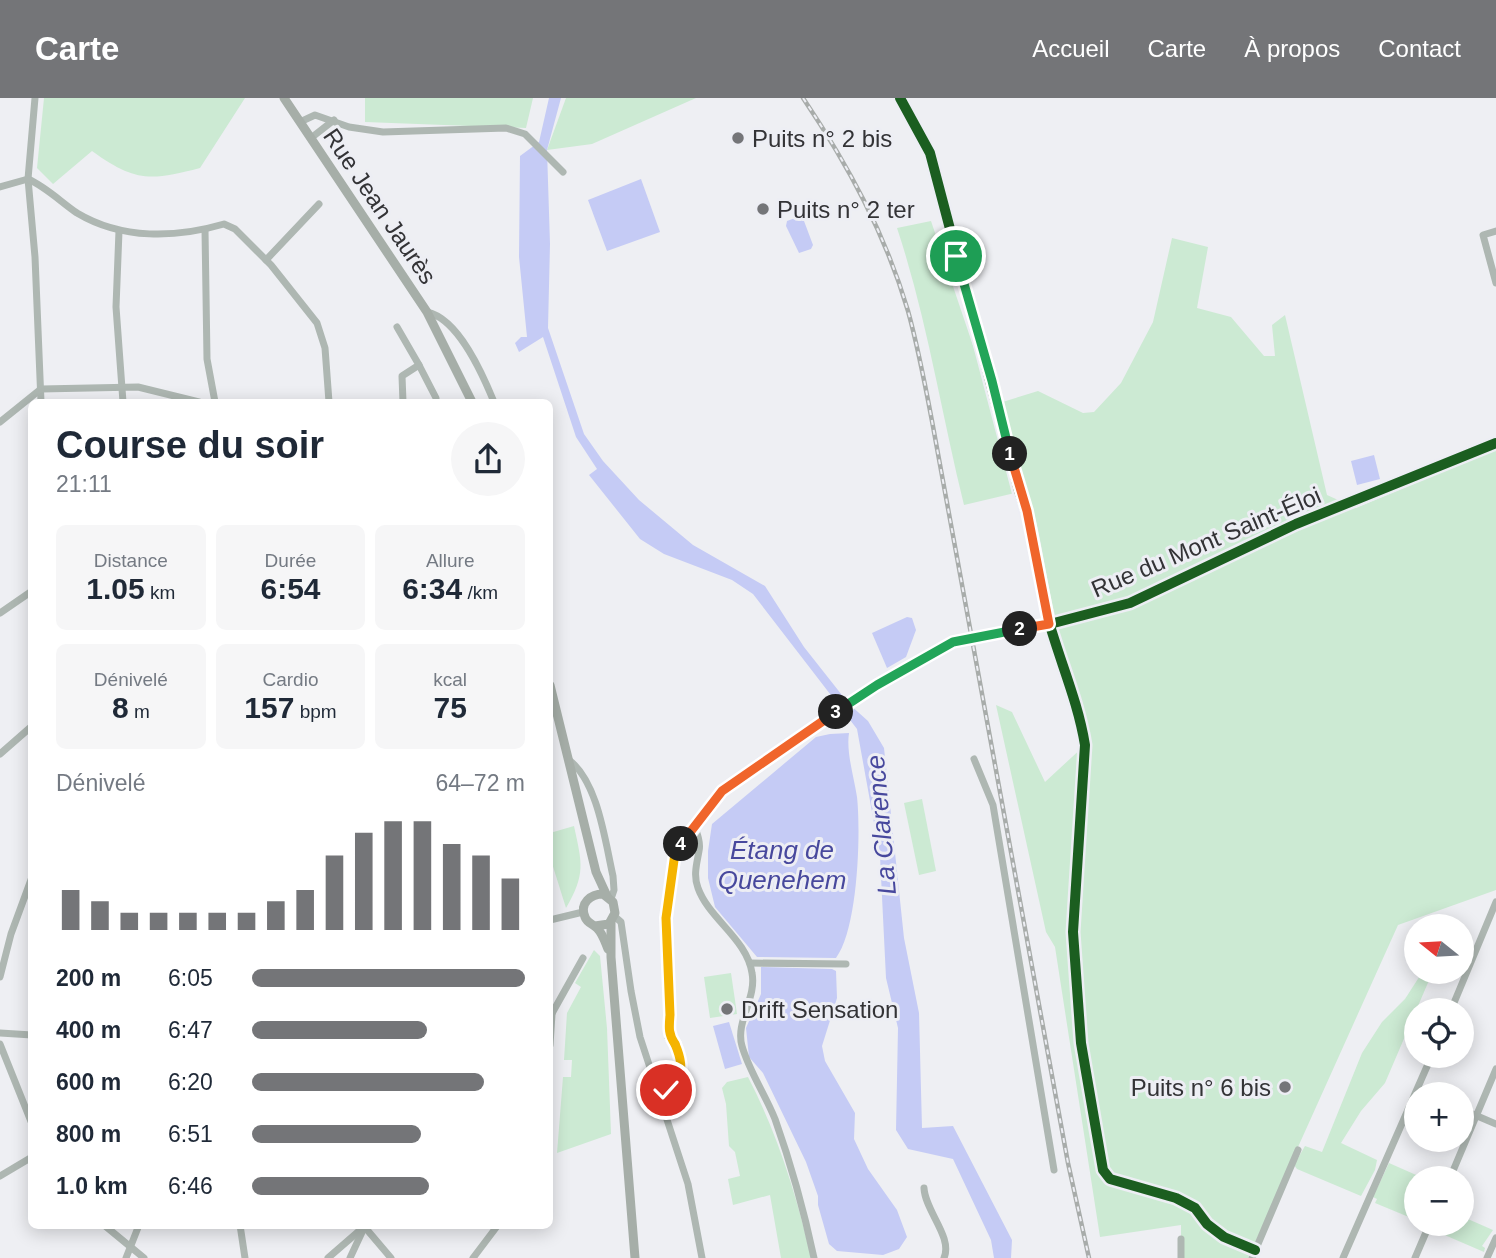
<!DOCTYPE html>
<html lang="fr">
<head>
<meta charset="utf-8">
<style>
  :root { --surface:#fff; --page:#f6f6f7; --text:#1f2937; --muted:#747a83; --accent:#747578 }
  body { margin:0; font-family:Helvetica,sans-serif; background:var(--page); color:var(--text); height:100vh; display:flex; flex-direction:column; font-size:26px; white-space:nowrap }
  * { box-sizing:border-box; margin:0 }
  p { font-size:23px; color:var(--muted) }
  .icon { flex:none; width:38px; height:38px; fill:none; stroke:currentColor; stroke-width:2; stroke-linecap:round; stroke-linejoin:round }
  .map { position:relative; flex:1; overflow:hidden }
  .side { position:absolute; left:28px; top:301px; width:525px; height:830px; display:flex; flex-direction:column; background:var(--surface); border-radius:10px; box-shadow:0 4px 18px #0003 }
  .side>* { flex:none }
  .needle { width:46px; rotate:288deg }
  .tools { position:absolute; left:1404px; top:816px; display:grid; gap:14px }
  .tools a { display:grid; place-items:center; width:70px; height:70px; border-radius:50%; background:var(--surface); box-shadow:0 4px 18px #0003; font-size:35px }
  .pin { position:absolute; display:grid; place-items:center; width:60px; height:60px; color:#fff; margin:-30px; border:4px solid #fff; border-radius:50%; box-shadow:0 2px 7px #0007 }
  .km { position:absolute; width:35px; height:35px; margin:-18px; border-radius:50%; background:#222; color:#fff; font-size:19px; line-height:35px; text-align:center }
  .round { display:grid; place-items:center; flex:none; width:74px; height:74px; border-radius:37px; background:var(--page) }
  .summary { display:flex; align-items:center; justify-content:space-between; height:119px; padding:0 28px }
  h1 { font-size:38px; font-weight:700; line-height:52px }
  .metrics { display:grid; grid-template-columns:repeat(3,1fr); gap:10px; height:119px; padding:7px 28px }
  .metrics div { display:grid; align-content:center; border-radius:10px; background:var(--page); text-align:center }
  .metrics b { font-size:30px; font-weight:700 }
  .metrics small { font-size:19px; font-weight:400 }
  .metrics p { font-size:19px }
  .chart { height:196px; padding:14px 28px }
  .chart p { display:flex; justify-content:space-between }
  .chart svg { width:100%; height:126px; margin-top:7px; stroke:var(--accent); stroke-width:6 }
  ul { padding:0 28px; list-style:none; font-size:23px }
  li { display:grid; grid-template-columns:112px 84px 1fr; align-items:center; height:52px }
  li i { height:18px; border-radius:9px; background:var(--accent) }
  header { display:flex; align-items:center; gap:42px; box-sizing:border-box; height:98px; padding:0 35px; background:var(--accent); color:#fff }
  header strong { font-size:33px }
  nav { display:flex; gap:38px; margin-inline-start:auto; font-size:24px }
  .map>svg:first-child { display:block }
  .green { fill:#ccead3 }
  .water { fill:#c5cbf5 }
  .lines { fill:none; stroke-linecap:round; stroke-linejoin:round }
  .minor { stroke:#aeb7b2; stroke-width:7 }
  .major { stroke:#a6aea8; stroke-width:9 }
  .rail-casing { stroke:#a8acaa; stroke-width:4.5 }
  .rail { stroke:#edeef4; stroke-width:2; stroke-dasharray:5; stroke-linecap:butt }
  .cycleway-casing { stroke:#edeef4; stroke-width:15 }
  .cycleway { stroke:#1b5e20; stroke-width:10 }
  .split-1-casing { stroke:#fff; stroke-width:14 }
  .split-2-casing { stroke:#fff; stroke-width:14 }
  .split-3-casing { stroke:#fff; stroke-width:14 }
  .split-4-casing { stroke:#fff; stroke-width:14 }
  .split-5-casing { stroke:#fff; stroke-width:14 }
  .split-6-casing { stroke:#fff; stroke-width:14 }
  .split-1 { stroke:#22a559; stroke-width:9 }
  .split-2 { stroke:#f0652b; stroke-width:9 }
  .split-3 { stroke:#22a559; stroke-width:9 }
  .split-4 { stroke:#f0652b; stroke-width:9 }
  .split-5 { stroke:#f5b400; stroke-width:9 }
  .split-6 { stroke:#f5b400; stroke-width:9 }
  .poi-dot { fill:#747578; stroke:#edeef4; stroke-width:2.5 }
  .labels { text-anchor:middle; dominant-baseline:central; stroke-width:6; stroke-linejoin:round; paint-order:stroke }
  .poi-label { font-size:24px; fill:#333336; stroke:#edeef4; text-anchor:start }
  .street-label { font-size:24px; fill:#333336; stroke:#edeef4 }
  .water-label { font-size:26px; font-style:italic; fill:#47489d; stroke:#edeef4 }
</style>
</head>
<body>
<header>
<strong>Carte</strong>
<nav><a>Accueil</a><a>Carte</a><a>À propos</a><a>Contact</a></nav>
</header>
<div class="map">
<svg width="1496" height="1160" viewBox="0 0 1496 1160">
  <rect width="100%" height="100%" fill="#eeeff3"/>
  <!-- green -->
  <g class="green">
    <path d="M44,0H245L200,70C150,83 135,84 92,53L53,86L37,70Z"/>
    <polygon points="365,0 533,0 526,30 365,24"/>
    <polygon points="566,0 696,0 592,46 547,52"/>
    <path d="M931,123L993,307L1038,293L1083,315L1094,314L1121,285L1153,224L1172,140L1208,149L1197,210L1231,219L1264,258H1275L1272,227L1285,217L1327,397L1356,410L1496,351V792L1398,827L1248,1160H1181V1127L1100,1139L1055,849L1046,834L996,607L1012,614L1045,684L1085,647L1050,526L1019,394L964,407C941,314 927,220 897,130Z"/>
    <polygon points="922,701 936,773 919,777 904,705"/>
    <path d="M574,728C582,765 586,776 566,810L550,759V735Z"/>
    <polygon points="594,852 600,858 607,930 611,1036 557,1055 563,979 571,979 572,962 564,962 567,915 581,889 575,885"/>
    <polygon points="1423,873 1433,873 1385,985 1361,1013 1341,1045 1377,1062 1375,1072 1361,1098 1297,1071 1294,1067 1305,1048 1322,1054 1362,955 1382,924 1405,901"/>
    <polygon points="731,875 737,916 710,920 704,879"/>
    <path d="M748,979C777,1035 797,1098 811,1160H781L770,1097L733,1107L728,1081L740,1078L735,1054L729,1048L726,1006L722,990L727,984Z"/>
    <polygon points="1389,1065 1423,1080 1416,1080 1416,1122 1375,1105 1377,1101 1373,1099"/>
    <polygon points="1461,1118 1493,1132 1482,1148 1485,1150 1484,1154 1433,1132 1439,1125 1461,1125"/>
  </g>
  <!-- water -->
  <g class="water">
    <polygon points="549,0 561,0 547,52 550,146 548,230 584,336 603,363 639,402 693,447 765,488 804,549 849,606 868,623 884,650 904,840 919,915 922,1030 953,1028 1012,1142 1011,1160 994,1160 991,1142 953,1061 908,1051 896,1032 898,930 886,880 880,758 857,631 753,496 732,482 664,456 640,441 589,377 597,371 576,339 543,239 519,254 515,245 521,239 527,239 519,159 520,58 539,44"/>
    <polygon points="641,81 660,134 607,153 588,102"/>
    <polygon points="798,119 804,123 813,147 811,151 799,155 786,128 787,123"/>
    <polygon points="1374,357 1380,381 1357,387 1351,363"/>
    <polygon points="907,519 912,520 916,532 906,559 887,570 872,535"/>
    <path d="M849,635C846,654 854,679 857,699C861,735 858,831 836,860L757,859L715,809L708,780V753L712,726L816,639L830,636Z"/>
    <polygon points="761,869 832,871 836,873 837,900 822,948 825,963 855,1015 854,1041 868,1071 897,1112 907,1139 899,1151 883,1157 837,1153 829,1146 818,1107 818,1098 806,1064 763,975 749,959 746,930 761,896"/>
    <polygon points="729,924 742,966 725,971 713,928"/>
  </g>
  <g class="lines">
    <!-- minor -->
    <g class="minor">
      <polyline points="35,0 28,81 35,159 41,304"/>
      <path d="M900,0L930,55L1019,393C1035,435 1037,481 1049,524C1061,566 1078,604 1085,647L1073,834L1081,945L1103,1072L1110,1081L1176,1100L1195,1110L1207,1126L1224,1139L1255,1152"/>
      <polyline points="300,24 315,17 349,29 383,34 506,30 525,36 563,74"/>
      <polyline points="311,40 334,22"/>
      <path d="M28,81C46,89 61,104 77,115C122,142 176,140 224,126L235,131L271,167L317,225L325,250L329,304"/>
      <polyline points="0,89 28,81"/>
      <polyline points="205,132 207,261 215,304"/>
      <polyline points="119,133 116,209 123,304"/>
      <polyline points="1496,133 1483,137 1496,185"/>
      <polyline points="266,162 319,106"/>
      <path d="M427,214C459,221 483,277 494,304"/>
      <polyline points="397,229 419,267 402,278 403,304"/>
      <polyline points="419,267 436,300 436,304"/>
      <polyline points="41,291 138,289 199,304"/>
      <polyline points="0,324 41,291"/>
      <polyline points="0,515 32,493"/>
      <polyline points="0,656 32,628"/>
      <polyline points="974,661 993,707 1054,1072"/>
      <path d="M569,662C598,684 605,743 613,778L614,792L611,801"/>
      <path d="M694,727C697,735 701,745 699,753C697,765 693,777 698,790C709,821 747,841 752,875C757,900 735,924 742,948C749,973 765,996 775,1021C791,1066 804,1113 814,1160"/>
      <polyline points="614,818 621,824 631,893 640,939 688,1086 702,1160"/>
      <polyline points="550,822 583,814"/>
      <polyline points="750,865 846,866"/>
      <polyline points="0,879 11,836 32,779"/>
      <polyline points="1451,912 1496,804"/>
      <polyline points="550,919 583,860"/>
      <polyline points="0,935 32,937"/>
      <polyline points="0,946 32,1026"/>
      <polyline points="550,947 552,916"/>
      <path d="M654,982C667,982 674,981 680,968"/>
      <polyline points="659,996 678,985 682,974 681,960 669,938 670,917 666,820 675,755 722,693 801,637 877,587 953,544 1050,526 1130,505 1296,426 1496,345"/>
      <polyline points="1461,1011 1496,1026"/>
      <polyline points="0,1078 32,1059"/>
      <polyline points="1450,1080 1496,971"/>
      <path d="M924,1090C925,1113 953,1139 944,1160"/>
      <polyline points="104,1127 144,1160"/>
      <polyline points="240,1127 245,1160"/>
      <polyline points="363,1127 391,1160"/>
      <polyline points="1181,1141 1181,1160"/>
      <polyline points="126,1160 139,1127"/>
      <polyline points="328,1160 366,1127"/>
      <polyline points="350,1160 363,1132"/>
      <polyline points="473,1160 498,1127"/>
      <polyline points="1252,1160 1298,1052"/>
      <polyline points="1343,1160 1432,957"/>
      <polyline points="1415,1160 1430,1125"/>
      <polyline points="1487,1160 1496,1140"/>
    </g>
    <!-- major -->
    <g class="major">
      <polyline points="284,0 427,214 472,304"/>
      <polyline points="550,587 596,774 607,798"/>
      <polyline points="611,823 611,859 635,1160"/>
      <path d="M595,828L609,826L615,815L613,804L603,796C591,796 579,805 585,819C587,825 593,826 597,830C603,836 605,844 608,851"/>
    </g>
    <!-- rail casing -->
    <g class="rail-casing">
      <path id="rail" d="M803,0C848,67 885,135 908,213C918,249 925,286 932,323L1068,1065L1089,1160"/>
    </g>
    <!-- rail -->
    <use href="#rail" class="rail"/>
    <!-- cycleway casing -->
    <g class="cycleway-casing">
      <g id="cycleway">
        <path d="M900,0L930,55L1019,393C1035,435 1037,481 1049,524C1061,566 1078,604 1085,647L1073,834L1081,945L1103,1072L1110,1081L1176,1100L1195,1110L1207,1126L1224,1139L1255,1152"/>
        <polyline points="659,996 678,985 682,974 681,960 669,938 670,917 666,820 675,755 722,693 801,637 877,587 953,544 1050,526 1130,505 1296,426 1496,345"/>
      </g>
    </g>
    <!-- cycleway -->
    <use href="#cycleway" class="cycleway"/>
  </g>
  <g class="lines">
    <!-- split-1 casing -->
    <g class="split-1-casing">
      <polyline id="split-1" points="956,158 992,283 1010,356"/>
    </g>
    <!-- split-2 casing -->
    <g class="split-2-casing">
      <polyline id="split-2" points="1010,356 1027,413 1049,526 1020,531"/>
    </g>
    <!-- split-3 casing -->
    <g class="split-3-casing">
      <polyline id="split-3" points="836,614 877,587 953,544 1020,531"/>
    </g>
    <!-- split-4 casing -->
    <g class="split-4-casing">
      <polyline id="split-4" points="681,746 722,693 836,614"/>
    </g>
    <!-- split-5 casing -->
    <g class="split-5-casing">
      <path id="split-5" d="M675,946C668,936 669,929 670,917L666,820L675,755L681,746"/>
    </g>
    <!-- split-6 casing -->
    <g class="split-6-casing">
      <path id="split-6" d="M666,992L678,985C683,971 681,960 675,946"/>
    </g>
    <!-- split-1 -->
    <use href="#split-1" class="split-1"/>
    <!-- split-2 -->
    <use href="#split-2" class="split-2"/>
    <!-- split-3 -->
    <use href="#split-3" class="split-3"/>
    <!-- split-4 -->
    <use href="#split-4" class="split-4"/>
    <!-- split-5 -->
    <use href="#split-5" class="split-5"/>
    <!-- split-6 -->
    <use href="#split-6" class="split-6"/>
  </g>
  <!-- markers -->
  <g class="poi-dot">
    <circle cx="738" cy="40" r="7"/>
    <circle cx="763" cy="111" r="7"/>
    <circle cx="727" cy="911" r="7"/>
    <circle cx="1285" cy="989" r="7"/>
  </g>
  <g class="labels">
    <!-- poi labels -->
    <g class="poi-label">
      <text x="752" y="40">Puits n° 2 bis</text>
      <text x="777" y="111">Puits n° 2 ter</text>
      <text x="741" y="911">Drift Sensation</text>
      <text x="1271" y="989" text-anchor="end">Puits n° 6 bis</text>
    </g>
    <!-- street labels -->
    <g class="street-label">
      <text transform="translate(380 108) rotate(56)">Rue Jean Jaurès</text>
      <text transform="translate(1206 444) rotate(-23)">Rue du Mont Saint-Éloi</text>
    </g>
    <!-- water labels -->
    <g class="water-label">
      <text transform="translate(881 727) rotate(-95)">La Clarence</text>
      <text x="782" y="752">Étang de<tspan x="782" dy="30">Quenehem</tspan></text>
    </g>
  </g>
</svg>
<div class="tools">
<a><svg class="needle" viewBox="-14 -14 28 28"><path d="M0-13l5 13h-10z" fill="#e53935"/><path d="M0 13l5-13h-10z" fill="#747a83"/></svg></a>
<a><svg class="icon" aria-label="locate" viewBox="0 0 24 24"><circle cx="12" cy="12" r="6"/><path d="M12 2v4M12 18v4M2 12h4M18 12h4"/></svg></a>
<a>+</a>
<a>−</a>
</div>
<div class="pin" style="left:956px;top:158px;background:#1e9e55"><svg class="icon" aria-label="arrive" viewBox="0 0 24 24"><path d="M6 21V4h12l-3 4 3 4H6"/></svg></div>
<div class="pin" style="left:666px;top:992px;background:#d93025"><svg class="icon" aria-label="check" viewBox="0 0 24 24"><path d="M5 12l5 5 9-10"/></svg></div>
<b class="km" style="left:1010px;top:356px">1</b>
<b class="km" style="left:1020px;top:531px">2</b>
<b class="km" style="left:836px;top:614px">3</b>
<b class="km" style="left:681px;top:746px">4</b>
<section class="side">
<div class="summary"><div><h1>Course du soir</h1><p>21:11</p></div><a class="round"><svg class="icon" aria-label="share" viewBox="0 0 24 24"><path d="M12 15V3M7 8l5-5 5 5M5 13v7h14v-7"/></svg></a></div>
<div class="metrics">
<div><p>Distance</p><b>1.05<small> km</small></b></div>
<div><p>Durée</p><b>6:54</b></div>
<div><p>Allure</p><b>6:34<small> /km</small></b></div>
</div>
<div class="metrics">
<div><p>Dénivelé</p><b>8<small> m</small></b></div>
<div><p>Cardio</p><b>157<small> bpm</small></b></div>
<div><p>kcal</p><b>75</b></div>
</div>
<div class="chart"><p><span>Dénivelé</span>64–72 m</p>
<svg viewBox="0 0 160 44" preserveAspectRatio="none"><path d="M5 44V30M15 44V34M25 44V38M35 44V38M45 44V38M55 44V38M65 44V38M75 44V34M85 44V30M95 44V18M105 44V10M115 44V6M125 44V6M135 44V14M145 44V18M155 44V26"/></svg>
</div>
<ul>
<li><b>200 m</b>6:05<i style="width:100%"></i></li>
<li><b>400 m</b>6:47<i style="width:64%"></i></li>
<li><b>600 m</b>6:20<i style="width:85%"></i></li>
<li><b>800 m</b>6:51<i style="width:62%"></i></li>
<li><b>1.0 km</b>6:46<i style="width:65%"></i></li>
</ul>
</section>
</div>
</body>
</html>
